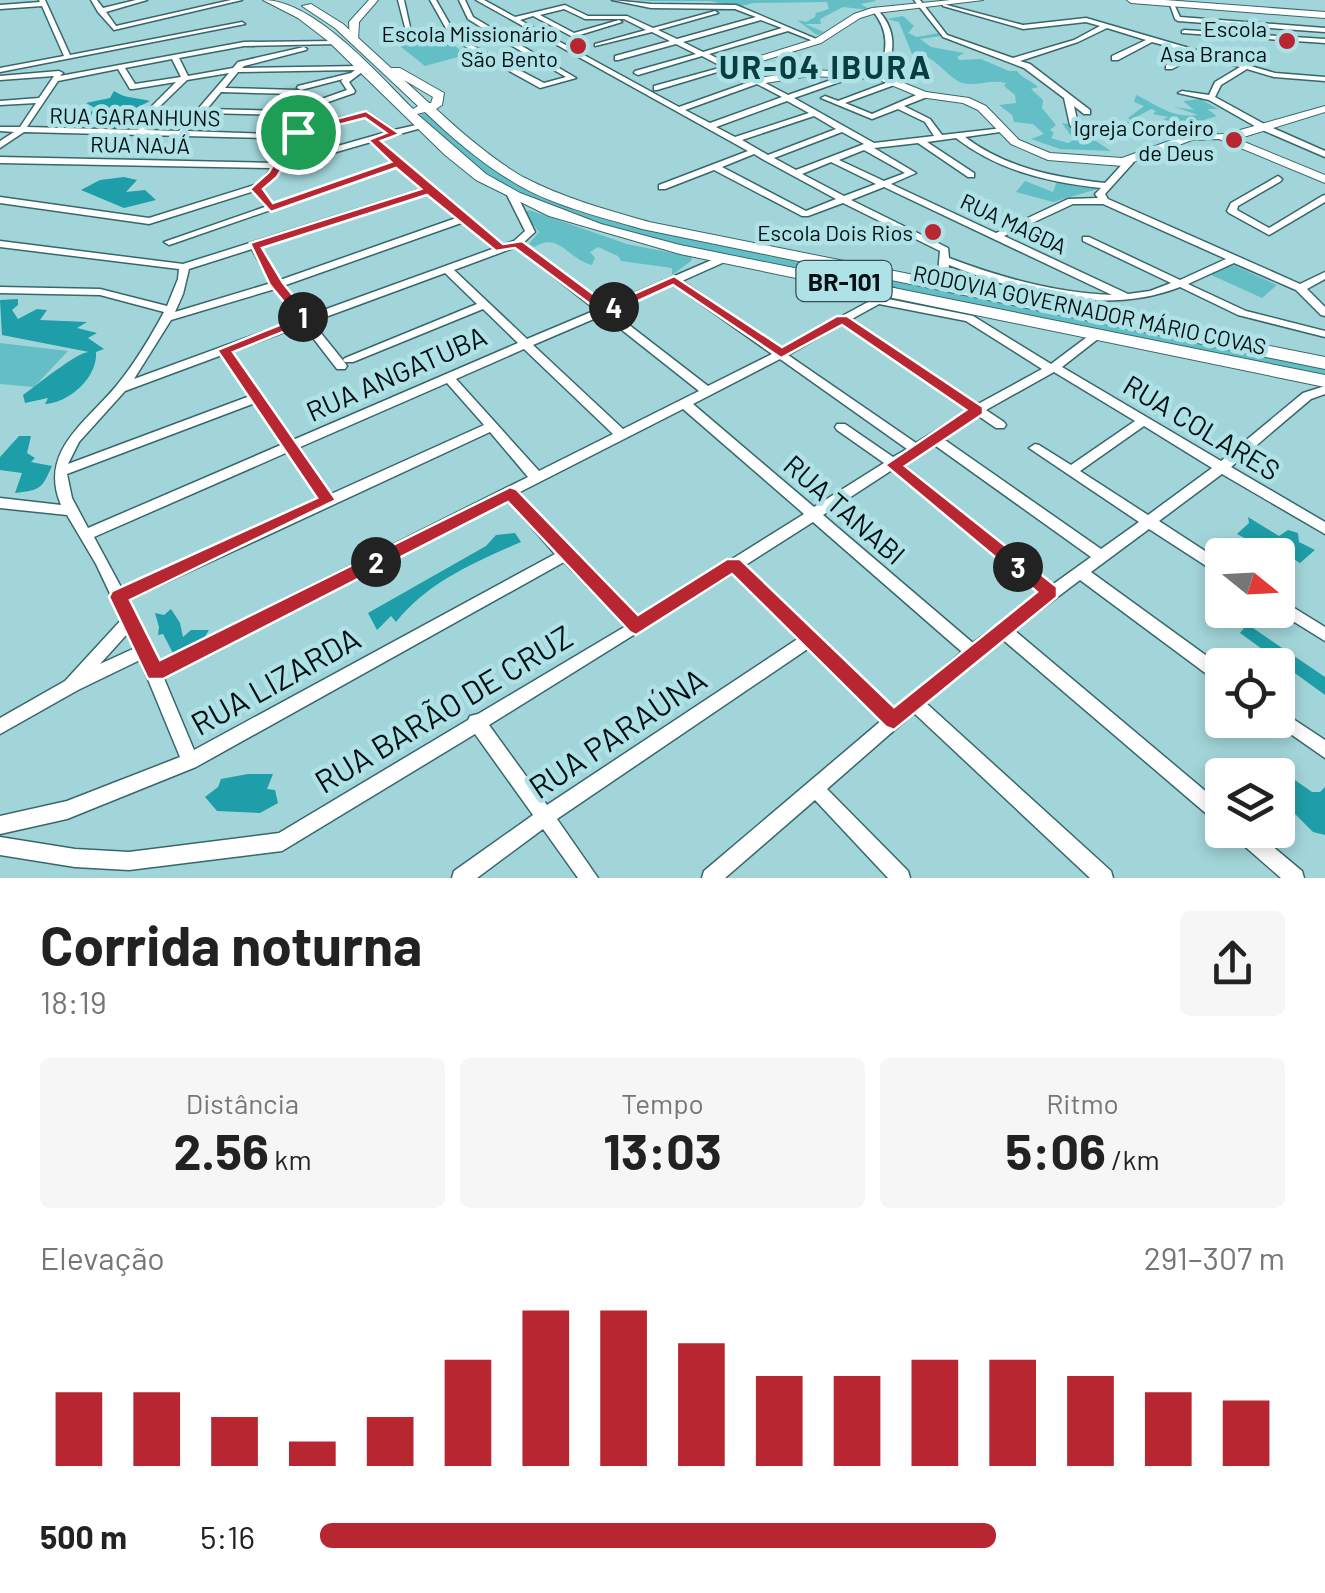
<!DOCTYPE html>
<html lang="pt">
<head>
<meta charset="utf-8">
<style>
  :root { --surface:#fff; --page:#f6f6f6; --text:#222; --muted:#767676; --accent:#b72631 }
  body { margin:0; font-family:Barlow,sans-serif; background:var(--page); color:var(--text); height:100vh; display:flex; flex-direction:column; font-size:38px; white-space:nowrap }
  * { box-sizing:border-box; margin:0 }
  p { font-size:32px; color:var(--muted) }
  .icon { flex:none; width:55px; height:55px; fill:none; stroke:currentColor; stroke-width:2; stroke-linecap:round; stroke-linejoin:round }
  .map { position:relative; height:878px; overflow:hidden }
  .drawer { display:flex; flex-direction:column; background:var(--surface); flex:1 }
  .drawer>* { flex:none }
  .needle { width:65px; rotate:108deg }
  .buttons { position:absolute; left:1205px; top:538px; display:grid; gap:20px }
  .buttons a { display:grid; place-items:center; width:90px; height:90px; border-radius:10px; background:var(--surface); box-shadow:0 5px 15px #0003; font-size:50px }
  .pin { position:absolute; display:grid; place-items:center; width:85px; height:85px; color:#fff; margin:-42px; border:5px solid #fff; border-radius:50%; box-shadow:0 2px 10px #0007 }
  .km { position:absolute; width:50px; height:50px; margin:-25px; border-radius:50%; background:#222; color:#fff; font-size:28px; line-height:50px; text-align:center }
  .round { display:grid; place-items:center; flex:none; width:105px; height:105px; border-radius:10px; background:var(--page) }
  .headline { display:flex; align-items:center; justify-content:space-between; height:170px; padding:0 40px }
  h1 { font-size:55px; font-weight:700; line-height:75px }
  .figures { display:grid; grid-template-columns:repeat(3,1fr); gap:15px; height:170px; padding:10px 40px }
  .figures div { display:grid; align-content:center; border-radius:10px; background:var(--page); text-align:center }
  .figures b { font-size:50px; font-weight:700 }
  .figures small { font-size:28px; font-weight:400 }
  .figures p { font-size:28px }
  .chart { height:280px; padding:20px 40px }
  .chart p { display:flex; justify-content:space-between }
  .chart svg { width:100%; height:180px; margin-top:10px; stroke:var(--accent); stroke-width:6 }
  ul { padding:0 40px; list-style:none; font-size:32px }
  li { display:grid; grid-template-columns:160px 120px 1fr; align-items:center; height:75px }
  li i { height:25px; border-radius:12px; background:var(--accent) }
  .map>svg:first-child { display:block }
  .green { fill:#63bec6 }
  .forest { fill:#1e9ea8 }
  .lines { fill:none; stroke-linecap:round; stroke-linejoin:round }
  .minor-casing { stroke:#37676b; stroke-width:3 }
  .major-casing { stroke:#37676b; stroke-width:2 }
  .highway-casing { stroke:#37676b; stroke-width:2 }
  .minor { fill:#fff; fill-rule:evenodd }
  .major { fill:#fff; fill-rule:evenodd }
  .highway { fill:#fff; fill-rule:evenodd }
  .route { fill:#b72631; stroke:#fff; stroke-width:2.5; fill-rule:evenodd }
  .poi-dot { fill:#b72631; stroke:#afe2e6; stroke-width:4 }
  .labels { text-anchor:middle; dominant-baseline:central; stroke-width:9; stroke-linejoin:round; paint-order:stroke }
  .far-poi-label { font-size:22px; fill:#000f11; stroke:#afe2e6; text-anchor:end }
  .far-street-label { font-size:22px; fill:#000f11; stroke:#afe2e6 }
  .shield { fill:#afe2e6; stroke:#344e51; stroke-width:2.5 }
  .shield-label { font-size:25px; font-weight:bold; fill:#000f11 }
  .street-label { font-size:28px; fill:#000f11; stroke:#afe2e6 }
  .far-district-label { font-size:32px; font-weight:bold; letter-spacing:2.5px; fill:#083e42; stroke:#afe2e6 }
  .near-street-label { font-size:32px; fill:#000f11; stroke:#afe2e6 }
</style>
</head>
<body>
<div class="map">
<svg width="1325" height="878" viewBox="0 0 1325 878">
  <rect width="100%" height="100%" fill="#a2d5d9"/>
  <!-- green -->
  <g class="green">
    <polygon points="650,0 874,0 876,1 861,4 870,10 843,7 820,19 821,24 805,24 824,32 817,35 797,20 806,22 815,17 816,13 829,9 827,2 754,3 737,7 710,1 634,1"/>
    <path d="M903,16L914,26L908,33L917,37L939,33L941,36L920,39L931,47L964,53L957,57L959,60L981,59L1009,71H1017C1023,79 1031,80 1038,87L1031,89L1043,100L1042,108L1056,125L1050,130L1054,133L1051,138L1068,143L1074,140L1062,123L1070,124L1111,151L1060,149L1031,139L1044,134L1033,124L1014,122L1012,115L999,105L1016,103L1015,95L1004,86L1006,83C990,78 971,89 958,81C939,69 935,55 912,54L899,22L887,19Z"/>
    <polygon points="439,31 465,55 425,66 395,42"/>
    <path d="M1136,95C1156,104 1172,119 1198,115L1175,107L1194,110L1183,101L1200,99L1218,109H1207L1217,116L1184,126L1163,119L1169,117L1153,114L1156,111L1151,109L1138,116L1143,120L1132,127L1125,123L1132,121L1128,118L1144,106L1134,102Z"/>
    <polygon points="430,112 539,196 616,223 1325,368 1325,379 709,253 594,225 545,206 491,180 416,116"/>
    <polygon points="1025,181 1053,192 1057,181 1101,188 1053,202 1016,192"/>
    <path d="M529,210L627,244L692,257L691,261L672,275V268L621,261L618,256L598,247L590,252L595,258L592,265C568,259 559,231 534,247L529,244L539,232L524,213Z"/>
    <polygon points="1231,264 1277,285 1262,298 1209,274"/>
    <polygon points="0,343 68,351 34,387 0,384"/>
  </g>
  <!-- forest -->
  <g class="forest">
    <path d="M114,91C126,99 136,97 150,101L134,109L117,106L106,114L129,111L119,118L125,122L118,129L101,130L110,122L92,118L89,114L95,108L86,103L110,98Z"/>
    <polygon points="124,177 137,180 126,192 145,190 156,200 124,208 81,190 100,180"/>
    <path d="M18,299V305L12,310L18,319L37,309L47,310L40,320L87,322L77,328L97,333L88,338L104,349L96,352C98,377 69,403 45,404L48,398L25,403L23,395C36,386 78,351 89,352L2,335L0,300Z"/>
    <path d="M19,436H31L27,453L35,458L31,462L52,466C42,487 43,490 15,493L22,473L0,470V457Z"/>
    <polygon points="1248,517 1279,536 1288,530 1298,533 1299,542 1315,550 1300,563 1259,538 1248,540 1237,534 1249,523"/>
    <path d="M515,533L521,542C475,562 428,582 396,622L391,616L377,630L368,613L486,546L496,535Z"/>
    <polygon points="171,609 180,623 183,637 191,630 209,630 199,646 175,657 163,634 158,635 159,627 155,613 164,615"/>
    <polygon points="1247,624 1325,677 1325,695 1240,633"/>
    <polygon points="248,774 273,774 267,789 275,790 278,803 260,813 217,811 205,797 218,787 221,779"/>
    <polygon points="1292,778 1312,792 1320,792 1325,787 1325,835 1313,832 1278,797 1279,781"/>
  </g>
  <g class="lines">
    <!-- minor casing -->
    <g class="minor-casing">
      <g id="minor">
        <polygon points="39,0 45,0 70,55 242,22 245,24 0,72 0,68 64,56 42,6 0,9 0,5 40,2"/>
        <polygon points="91,0 97,0 103,8 136,0 147,0 106,12 116,26 231,0 242,0 114,30 98,12"/>
        <polygon points="398,0 404,0 412,36 407,35"/>
        <path d="M430,0H436L456,35L484,29L468,19L459,0H465L473,17L576,78L540,88L452,39ZM488,32L566,77L544,83L460,39Z"/>
        <path d="M476,0H484L515,17L565,5L588,16H627L653,28L715,11L718,13L658,30L677,39L756,17L735,9L651,8L612,0L651,4L736,5L821,41L816,42L788,31L709,54L734,67L657,90H654V86L723,67L702,56L638,75L634,73L635,71L696,54L676,44L618,60H615V56L670,41L652,32L595,46V44L646,30L624,19H585L564,9L540,15L574,33L619,20L622,22L573,37L533,16L520,20L679,107L758,79L788,95L851,73H854V77L794,98L874,143L934,136L925,122L898,109L872,119L821,98L825,96L838,101L894,80H897V84L845,103L872,114L921,93H927V97L904,106L930,119L942,135L1003,128V132H1000L965,137C1006,168 1054,177 1105,183L1127,159H1133V163L1105,194L1108,199L1300,284L1325,272V279L1307,289L1325,307V316L1321,315L1296,290L1234,263L1188,284L1246,311L1325,331V337L1238,315L1180,287C1106,316 1020,293 949,265C948,275 943,284 933,287L928,284L938,273L940,251L843,203L808,216H802L714,170L665,189H659V185L748,151ZM761,20L782,28L703,52L683,42ZM757,84L782,97L710,123L685,110ZM787,101L809,113L735,137L716,127ZM814,116L836,129L768,155L742,140ZM842,132L864,144L796,170L774,158ZM956,138C999,171 1048,182 1101,188L1095,194L1098,198L1068,199L996,233L891,184L916,173L874,148L918,143L968,177H974V173L927,142ZM864,150L905,173L884,181L839,160ZM754,154L764,160L836,199L806,211L722,167ZM831,162L876,184L844,196L802,174ZM884,187L1112,295C1056,293 1002,278 949,258L948,248L851,200ZM1073,204H1103L1226,259L1180,280L1089,237H1083V241L1171,283L1150,291L1128,294L1004,236Z"/>
        <polygon points="914,0 920,0 947,35 1013,58 1074,40 1100,26 1086,22 1023,29 943,6 943,4 1023,25 1086,18 1275,73 1325,77 1325,81 1274,77 1247,69 1221,85 1215,97 1266,125 1325,151 1325,157 1260,129 1209,100 1178,93 1182,91 1209,95 1215,82 1240,67 1199,55 1172,69 1166,69 1166,65 1192,53 1152,42 1118,60 1112,60 1112,56 1146,40 1107,28 1078,42 1020,61 1030,64 1090,110 1090,114 1084,114 1074,106 1078,124 1083,130 1076,132 1070,125 1064,98 1024,68 943,37"/>
        <polygon points="1169,2 1173,2 1180,17 1325,28 1325,32 1178,21 1175,19"/>
        <path d="M875,8C897,26 898,58 879,78L875,76C889,53 890,31 872,10Z"/>
        <polygon points="1184,30 1325,39 1325,43 1182,33 1182,31"/>
        <path d="M335,41L337,42V44L244,46L179,58L188,76L233,68L238,62L304,47L307,49L306,50L244,66L242,68L361,66L366,69L349,82L355,91L354,93L291,115L203,113L187,131L267,134L367,112L394,130L425,123V127L378,140L503,245L514,241L525,231L507,195L512,192L517,195L535,232L523,243L605,306L721,256H729V260L682,281L781,349L894,288L899,291L888,299L973,316L1051,364L1095,331H1103L1104,333L1103,335L1062,367L1221,461L1303,393L1325,386V394L1311,399L1231,467L1325,522V534L1222,474L1159,521L1222,562V574L1217,573L1149,529L1091,572L1222,667V683L1216,681L1080,580L1014,630L1222,805V824L1216,822L1002,639L926,703L1111,871L1113,878H1090L914,713L827,789L908,871L910,878H888L815,800L725,878H702L704,871L882,720L809,648L557,819L598,878H578L543,829L477,878H452L454,871L533,815L475,734L282,851L129,870L75,867L0,855V837L75,849L129,852L279,833L468,720L470,716L478,714L626,626L564,562L196,767L67,819L0,834V816L67,801L180,757L140,660L78,690L0,734V718L65,681L122,619L96,564L67,515L0,508V498L61,505C38,451 87,422 117,385C135,363 150,338 164,312L100,295L0,293V287L100,289L167,306L178,279L179,269L0,247V241L183,264L425,188L398,166L172,244L169,245L164,242L394,162L371,142L281,168L264,188L149,224L0,203V197L149,218L258,184L272,168L0,163V157L275,163L294,133L267,138L24,132L0,148V141L14,132L0,131V127H20L36,103L0,105V101L39,98L54,76L0,80V76L59,71L63,73L60,76L244,42ZM172,59L181,77L135,84L125,68ZM118,69L130,89H133L176,82L149,109L138,130L27,127L58,81ZM355,70L351,73L298,86L297,88L301,90L343,79L341,81L347,90L316,101L297,90L225,88L238,72ZM229,73L179,131L146,130L154,112L187,80ZM221,92L295,94L310,104L290,111L207,109ZM366,117L387,132L285,161L301,131ZM430,193L459,217L280,280L260,246ZM464,222L495,248L307,316L283,286ZM516,247L596,310L527,339L454,270ZM252,249L271,283L175,312L183,294L189,269ZM445,273L477,304L345,358L343,360L345,362H353L483,309L518,343L293,440L231,352L303,325L337,369H345L347,366L345,363L312,322ZM673,284L772,354L708,386L611,311ZM275,289L298,319L134,379L171,320ZM879,304L966,321L1042,369L978,404L850,320ZM603,315L699,391L623,429L533,345ZM842,324L969,410L916,443L788,355ZM524,349L613,434L539,471L456,379ZM222,355L250,396L68,464L79,442L125,391ZM780,359L907,449L893,457L845,424H837L835,427L837,430L884,463L814,507L693,404ZM1054,372L1135,421L1071,465L1039,445L1035,444L1029,448L1139,522L1101,549L942,438L977,415L996,428H1004L1006,425L1004,422L986,410ZM447,383L484,425L331,494L298,448ZM255,403L283,444L88,528L72,498L67,474ZM683,409L804,514L638,618L570,551L518,493ZM1144,426L1212,468L1148,515L1080,471ZM490,432L528,477L157,663L128,600ZM933,444L1091,557L1052,585L902,464ZM288,452L320,499L122,589L94,537ZM892,470L1041,593L973,643L823,515ZM507,499L555,554L194,750L163,676ZM813,522L962,652L894,710L744,566ZM733,573L799,638L547,805L489,725ZM128,633L135,648L100,664Z"/>
        <polygon points="1278,176 1282,179 1281,181 1238,206 1237,210 1269,228 1322,196 1325,195 1325,202 1269,235 1229,213 1227,211 1231,203"/>
        <polygon points="1278,598 1325,627 1325,641 1275,610 1278,610"/>
        <polygon points="1278,709 1325,740 1325,758 1272,721 1278,720"/>
        <polygon points="1230,830 1253,830 1302,871 1304,878 1281,878 1233,836"/>
      </g>
    </g>
    <!-- major casing -->
    <g class="major-casing">
      <g id="major">
        <polygon points="369,0 378,0 359,22 358,40 350,42 349,22"/>
        <polygon points="951,0 983,0 876,13 860,18 821,43 739,68 759,78 810,70 879,73 926,92 969,98 986,106 1019,140 1050,153 1122,158 1186,135 1226,134 1325,106 1325,112 1237,139 1325,175 1325,183 1219,139 1192,140 1123,166 1048,160 1011,144 978,110 963,103 920,97 877,79 810,76 758,84 725,67 815,39 854,14 872,8"/>
        <polygon points="1127,0 1165,0 1325,12 1325,18 1131,3"/>
      </g>
    </g>
    <!-- highway casing -->
    <g class="highway-casing">
      <path id="highway" d="M263,0C314,0 378,74 413,109L418,106L335,28L302,6L311,4L343,24L391,68H400L444,93L442,105L436,109C462,133 492,159 523,177C563,198 607,210 649,222L1325,357V369L642,229C598,216 549,205 510,180C479,161 451,137 425,112L417,114L486,174L520,193L601,224L680,245L1325,375V387L680,254L549,216L476,180L445,155L328,41L298,18ZM404,80L433,97L431,103H429Z"/>
    </g>
    <!-- minor -->
    <use href="#minor" class="minor"/>
    <!-- major -->
    <use href="#major" class="major"/>
    <!-- highway -->
    <use href="#highway" class="highway"/>
  </g>
  <!-- route -->
  <path class="route" d="M366,111L400,134L381,141L503,244L522,241L608,305L674,276L782,347L837,316H847L983,407V414L905,466L1057,587V597L894,730L886,727L732,574L636,635L630,632L508,502L163,679H148L109,597L112,591L317,498L217,350L297,318L270,285L250,243L421,189L396,168L271,212L250,189L269,172L294,130ZM365,118L386,133L368,140L391,162L273,203L263,189L277,177L302,134ZM427,195L496,251L515,248L602,313H612L673,285L781,358L842,325L966,410L885,465L1037,592L894,707L740,559H727L638,615L516,489L510,487L160,660L130,600L336,500L233,352L313,320L283,283L262,248Z"/>
  <!-- markers -->
  <g class="poi-dot">
    <circle cx="1287" cy="41" r="10"/>
    <circle cx="578" cy="46" r="10"/>
    <circle cx="1234" cy="140" r="10"/>
    <circle cx="933" cy="232" r="10"/>
  </g>
  <g class="labels">
    <!-- far-poi labels -->
    <g class="far-poi-label">
      <text x="1267" y="28">Escola<tspan x="1267" dy="25">Asa Branca</tspan></text>
      <text x="558" y="33">Escola Missionário<tspan x="558" dy="25">São Bento</tspan></text>
      <text x="1214" y="127">Igreja Cordeiro<tspan x="1214" dy="25">de Deus</tspan></text>
      <text x="913" y="232">Escola Dois Rios</text>
    </g>
    <!-- far-street labels -->
    <g class="far-street-label">
      <text transform="translate(135 116) rotate(1)">RUA GARANHUNS</text>
      <text transform="translate(140 144) rotate(1)">RUA NAJÁ</text>
      <text transform="translate(1014 223) rotate(25)">RUA MAGDA</text>
      <text transform="translate(1090 309) rotate(12)">RODOVIA GOVERNADOR MÁRIO COVAS</text>
    </g>
    <!-- shield labels -->
    <rect class="shield" x="796.5" y="261" width="95" height="40" rx="8"/>
    <g class="shield-label">
      <text x="844" y="281">BR-101</text>
    </g>
    <!-- street labels -->
    <g class="street-label">
      <text transform="translate(396 373) rotate(-24)">RUA ANGATUBA</text>
      <text transform="translate(1202 427) rotate(31)">RUA COLARES</text>
      <text transform="translate(845 509) rotate(41)">RUA TANABI</text>
    </g>
    <!-- far-district labels -->
    <g class="far-district-label">
      <text x="826" y="66">UR-04 IBURA</text>
    </g>
    <!-- near-street labels -->
    <g class="near-street-label">
      <text transform="translate(275 680) rotate(-29)">RUA LIZARDA</text>
      <text transform="translate(443 708) rotate(-31)">RUA BARÃO DE CRUZ</text>
      <text transform="translate(617 732) rotate(-34)">RUA PARAÚNA</text>
    </g>
  </g>
</svg>
<div class="buttons">
<a><svg class="needle" viewBox="-14 -14 28 28"><path d="M0-13l5 13h-10z" fill="#e53935"/><path d="M0 13l5-13h-10z" fill="#767676"/></svg></a>
<a><svg class="icon" aria-label="locate" viewBox="0 0 24 24"><circle cx="12" cy="12" r="6"/><path d="M12 2v4M12 18v4M2 12h4M18 12h4"/></svg></a>
<a><svg class="icon" aria-label="layers" viewBox="0 0 24 24"><path d="M12 4l9 5-9 5-9-5zM3 14l9 5 9-5"/></svg></a>
</div>
<div class="pin" style="left:298px;top:132px;background:#1e9e55"><svg class="icon" aria-label="arrive" viewBox="0 0 24 24"><path d="M6 21V4h12l-3 4 3 4H6"/></svg></div>
<b class="km" style="left:303px;top:317px">1</b>
<b class="km" style="left:376px;top:562px">2</b>
<b class="km" style="left:1018px;top:567px">3</b>
<b class="km" style="left:614px;top:307px">4</b>
</div>
<section class="drawer">
<div class="headline"><div><h1>Corrida noturna</h1><p>18:19</p></div><a class="round"><svg class="icon" aria-label="share" viewBox="0 0 24 24"><path d="M12 15V3M7 8l5-5 5 5M5 13v7h14v-7"/></svg></a></div>
<div class="figures">
<div><p>Distância</p><b>2.56<small> km</small></b></div>
<div><p>Tempo</p><b>13:03</b></div>
<div><p>Ritmo</p><b>5:06<small> /km</small></b></div>
</div>
<div class="chart"><p><span>Elevação</span>291–307 m</p>
<svg viewBox="0 0 160 44" preserveAspectRatio="none"><path d="M5 44V26M15 44V26M25 44V32M35 44V38M45 44V32M55 44V18M65 44V6M75 44V6M85 44V14M95 44V22M105 44V22M115 44V18M125 44V18M135 44V22M145 44V26M155 44V28"/></svg>
</div>
<ul>
<li><b>500 m</b>5:16<i style="width:70%"></i></li>
</ul>
</section>
</body>
</html>
